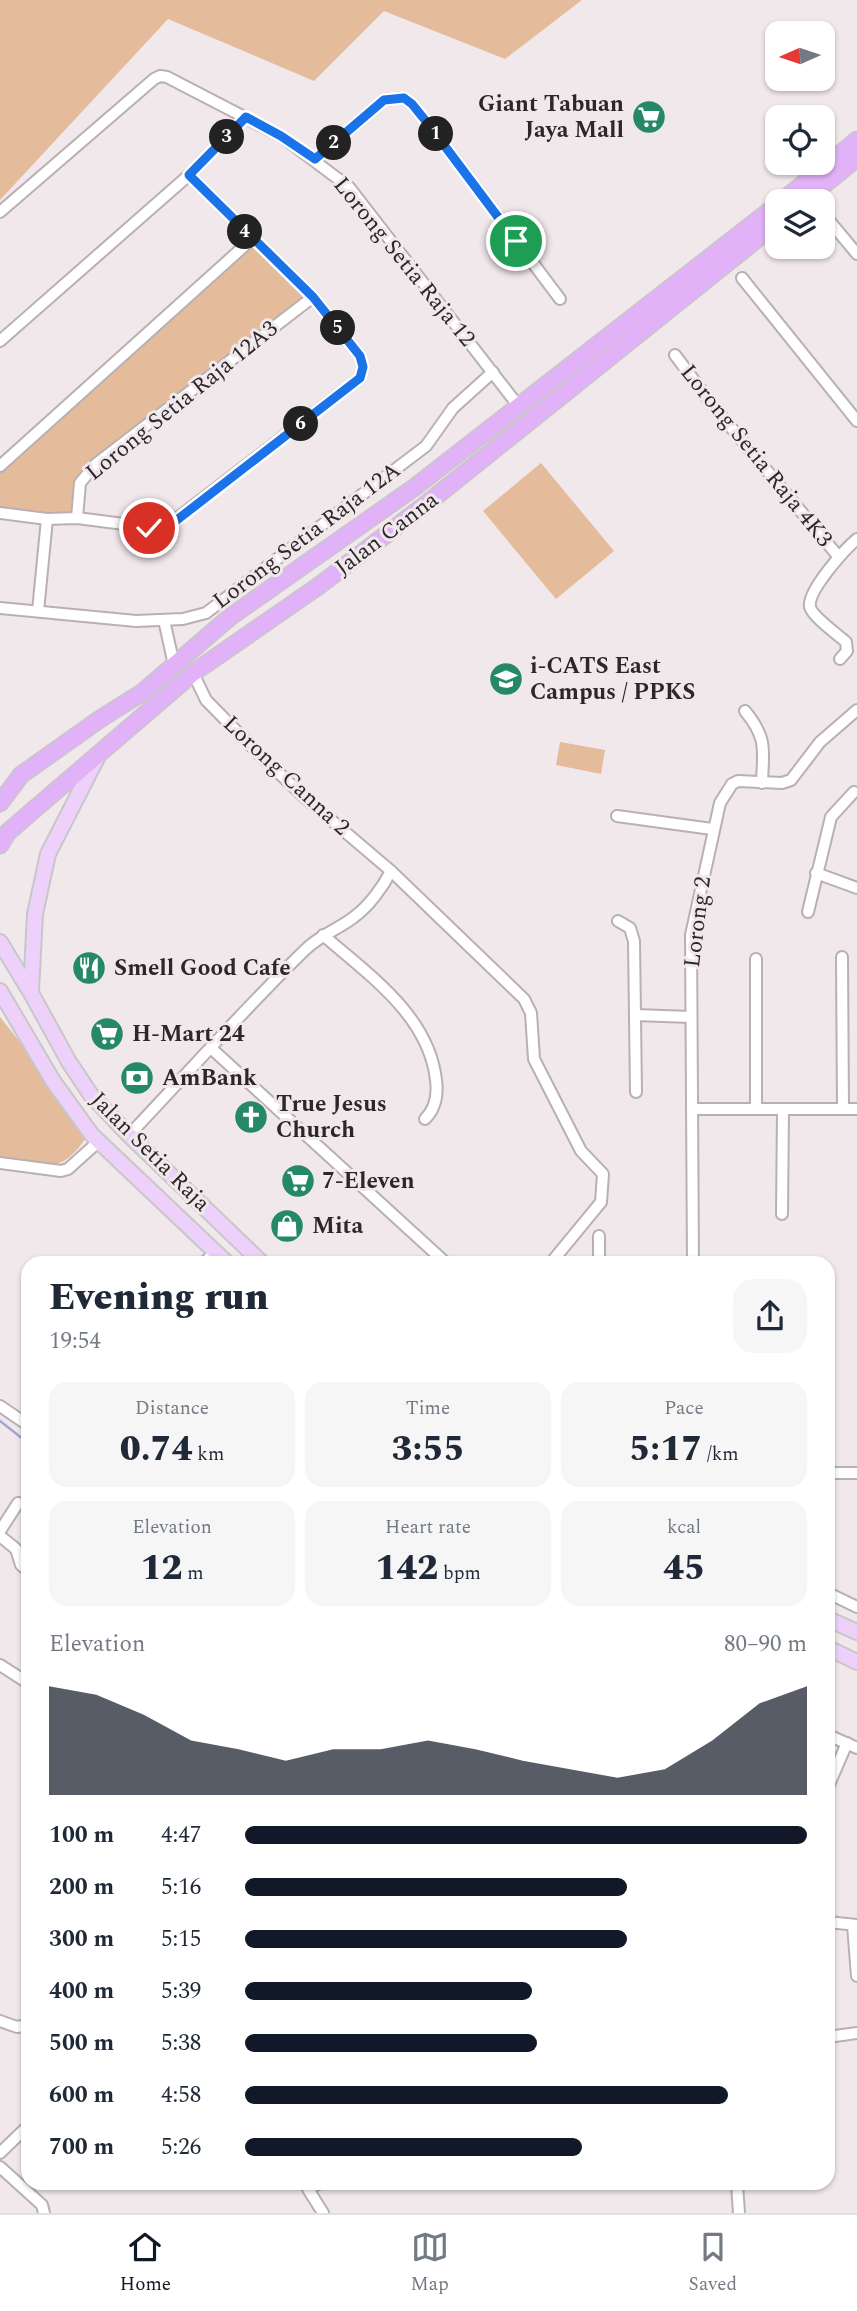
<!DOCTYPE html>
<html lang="en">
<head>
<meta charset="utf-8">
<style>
  :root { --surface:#fff; --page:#f6f6f7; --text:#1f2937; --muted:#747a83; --line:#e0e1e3; --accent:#111827 }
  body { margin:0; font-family:Spectral,serif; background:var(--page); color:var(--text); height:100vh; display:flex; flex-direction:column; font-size:26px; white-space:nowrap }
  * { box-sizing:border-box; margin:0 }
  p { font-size:23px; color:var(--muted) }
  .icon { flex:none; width:38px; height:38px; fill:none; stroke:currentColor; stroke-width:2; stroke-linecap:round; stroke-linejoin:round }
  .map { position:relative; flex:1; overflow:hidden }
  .panel { position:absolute; left:21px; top:1256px; width:814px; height:934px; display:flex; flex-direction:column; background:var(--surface); border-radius:21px; box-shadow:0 2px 5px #0004 }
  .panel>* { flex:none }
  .needle { width:46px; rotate:267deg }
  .tools { position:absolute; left:765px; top:21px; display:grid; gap:14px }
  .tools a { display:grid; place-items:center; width:70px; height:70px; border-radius:14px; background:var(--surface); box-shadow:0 2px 5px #0004; font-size:35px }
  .pin { position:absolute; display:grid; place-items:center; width:60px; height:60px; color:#fff; margin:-30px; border:4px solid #fff; border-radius:50%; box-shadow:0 2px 7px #0007 }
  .km { position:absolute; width:35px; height:35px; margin:-18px; border-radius:50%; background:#222; color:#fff; font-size:19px; line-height:35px; text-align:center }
  .round { display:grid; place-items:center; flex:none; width:74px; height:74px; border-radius:21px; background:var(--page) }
  .summary { display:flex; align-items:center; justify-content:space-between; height:119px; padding:0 28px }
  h1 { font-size:38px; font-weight:800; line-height:52px }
  .stats { display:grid; grid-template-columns:repeat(3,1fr); gap:10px; height:119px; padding:7px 28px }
  .stats div { display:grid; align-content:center; border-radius:18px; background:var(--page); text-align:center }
  .stats b { font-size:35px; font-weight:800 }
  .stats small { font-size:19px; font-weight:400 }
  .stats p { font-size:19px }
  .chart { height:196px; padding:14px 28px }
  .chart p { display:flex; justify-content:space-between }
  .chart svg { width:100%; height:126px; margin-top:7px; fill:var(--accent); opacity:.7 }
  ul { padding:0 28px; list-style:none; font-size:23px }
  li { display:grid; grid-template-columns:112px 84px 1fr; align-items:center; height:52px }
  li i { height:18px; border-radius:9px; background:var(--accent) }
  .tab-bar { display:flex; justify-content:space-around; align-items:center; height:98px; border-top:2px solid var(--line); background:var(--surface); font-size:19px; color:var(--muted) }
  .tab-bar a { display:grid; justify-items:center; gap:4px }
  .tab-bar .on { color:var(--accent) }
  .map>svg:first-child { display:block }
  .green { fill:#e4bb9b }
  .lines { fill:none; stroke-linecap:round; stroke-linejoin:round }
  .stream { stroke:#a1a5d1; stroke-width:2.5 }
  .minor-casing { stroke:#b9b0b4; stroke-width:14 }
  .major-casing { stroke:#c8c7c8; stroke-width:18 }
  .highway-casing { stroke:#c8c7c8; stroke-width:19 }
  .minor { stroke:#fff; stroke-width:10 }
  .major { stroke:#edd1fa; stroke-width:14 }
  .highway { stroke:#e1b2f7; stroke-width:16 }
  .route-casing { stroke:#fff; stroke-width:14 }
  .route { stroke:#1a73e8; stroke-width:9 }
  .labels { text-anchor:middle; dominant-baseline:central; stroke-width:6; stroke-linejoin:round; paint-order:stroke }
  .poi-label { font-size:23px; font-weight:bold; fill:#2c282a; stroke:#f1e8ec; text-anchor:start }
  .street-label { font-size:23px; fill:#2c282a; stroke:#f1e8ec }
</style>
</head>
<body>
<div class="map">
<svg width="857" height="2213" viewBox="0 0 857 2213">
  <rect width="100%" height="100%" fill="#f1e8ec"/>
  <!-- green -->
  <g class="green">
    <polygon points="0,0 582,0 505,59 384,11 314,81 168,19 0,200"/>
    <polygon points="253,245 306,295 111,451 80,482 74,513 41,513 0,510 0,472 124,357"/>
    <polygon points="541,463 614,551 556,599 483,511"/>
    <polygon points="560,742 605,750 601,774 556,765"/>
    <path d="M0,1017L27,1051L85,1139C59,1178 40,1164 0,1157Z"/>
  </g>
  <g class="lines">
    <!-- stream -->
    <polyline class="stream" points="0,1421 28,1443"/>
    <!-- minor casing -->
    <g class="minor-casing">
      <g id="minor">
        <polyline points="315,159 384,100 404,98 412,104 429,125 560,299"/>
        <polyline points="0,212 154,79 160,76 167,77 281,136 349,187 520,408"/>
        <polyline points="822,212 857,254"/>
        <polyline points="742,278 857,421"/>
        <polyline points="0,341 189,175 246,117"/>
        <polyline points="675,355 714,407 838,556"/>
        <polyline points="0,466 252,239"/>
        <polyline points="0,513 47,519 77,518 163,529 360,378 363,367 360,356 313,297 189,175"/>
        <polyline points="77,518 80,483 96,464 313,297"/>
        <polyline points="0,608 136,621 183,619 206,613 426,446 453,408 493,372"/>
        <polyline points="38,611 47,519"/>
        <polyline points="164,620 174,665"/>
        <path d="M840,659L847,651L846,642C838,635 812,616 810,607C807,591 845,549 857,539"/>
        <polyline points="193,673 206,700 260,755 304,797 391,871 524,999 531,1013 534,1059 581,1151 603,1174 601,1202 550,1264"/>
        <path d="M745,711C768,739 763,750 762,783"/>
        <polyline points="617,816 712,829"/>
        <polyline points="816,873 857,888"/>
        <polyline points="808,912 831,817 854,792"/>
        <polyline points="618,921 630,928 634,941 636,1092"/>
        <path d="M323,935C369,975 429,1016 436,1080C438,1095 435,1109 425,1119"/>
        <polyline points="842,957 843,1108"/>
        <polyline points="756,959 756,1108"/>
        <polyline points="635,1015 691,1017"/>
        <polyline points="212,1049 447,1264"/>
        <polyline points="692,1109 857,1109"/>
        <path d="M129,1135C188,1073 244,1009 306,949C320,935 339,929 354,917C369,906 383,887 391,871"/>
        <polyline points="0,1163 61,1171 68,1169 98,1142"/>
        <polyline points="782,1214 783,1109"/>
        <polyline points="599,1236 599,1264"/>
        <polyline points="203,1264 215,1252"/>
        <polyline points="693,1264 691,935 720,803 732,784 738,781 782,783 791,780 820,742 857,710"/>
        <polyline points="0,1406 28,1425"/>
        <polyline points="828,1473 857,1473"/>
        <polyline points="0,1531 18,1503"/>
        <polyline points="0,1536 16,1549 21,1565 28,1571"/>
        <polyline points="828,1593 857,1607"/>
        <polyline points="0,1665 28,1683"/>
        <polyline points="828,1735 857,1748"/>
        <polyline points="828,1787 847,1743"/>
        <polyline points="828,1922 857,1925"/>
        <polyline points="853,1925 857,1976"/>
        <polyline points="0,2021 17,2027 28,2025"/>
        <polyline points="828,2037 857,2033"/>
        <polyline points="0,2153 28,2126"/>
        <polyline points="0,2167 42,2205 44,2213"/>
        <polyline points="318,2184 308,2189 323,2213"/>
        <polyline points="737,2184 739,2213"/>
      </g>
    </g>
    <!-- major casing -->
    <g class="major-casing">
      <g id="major">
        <polyline points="0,942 31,993 69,1062 91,1095 129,1135 263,1264"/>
        <polyline points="0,991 53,1081 92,1135 228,1264"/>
        <polyline points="31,991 35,914 48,854 98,756"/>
        <polyline points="828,1619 857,1632"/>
        <polyline points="828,1648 857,1662"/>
      </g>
    </g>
    <!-- highway casing -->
    <g class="highway-casing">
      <g id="highway">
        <polyline points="782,201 857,140"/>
        <polyline points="804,201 857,158"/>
        <polyline points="0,803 21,775 100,719 143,692 230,617 415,487 777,205"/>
        <polyline points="0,845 8,832 193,673 320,585 430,501 777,223"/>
      </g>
    </g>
    <!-- minor -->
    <use href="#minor" class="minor"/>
    <!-- major -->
    <use href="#major" class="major"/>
    <!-- highway -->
    <use href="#highway" class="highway"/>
  </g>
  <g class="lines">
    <!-- route casing -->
    <g class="route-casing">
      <polyline id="route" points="149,528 163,528 173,523 360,378 363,367 360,356 313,297 189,175 246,117 281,136 315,159 384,100 404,98 412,104 429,125 516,241"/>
    </g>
    <!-- route -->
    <use href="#route" class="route"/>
  </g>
  <!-- icons -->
  <defs>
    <g id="supermarket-disc" transform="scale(1.75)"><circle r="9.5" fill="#248964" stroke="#f1e8ec"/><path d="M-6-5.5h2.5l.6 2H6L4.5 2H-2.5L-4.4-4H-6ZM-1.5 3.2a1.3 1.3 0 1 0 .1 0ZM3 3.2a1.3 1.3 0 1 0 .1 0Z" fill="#fff"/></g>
    <g id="university-disc" transform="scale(1.75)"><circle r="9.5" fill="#248964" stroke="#f1e8ec"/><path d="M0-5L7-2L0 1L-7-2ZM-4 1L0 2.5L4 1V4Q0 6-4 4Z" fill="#fff"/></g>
    <g id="restaurant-disc" transform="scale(1.75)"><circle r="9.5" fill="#248964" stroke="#f1e8ec"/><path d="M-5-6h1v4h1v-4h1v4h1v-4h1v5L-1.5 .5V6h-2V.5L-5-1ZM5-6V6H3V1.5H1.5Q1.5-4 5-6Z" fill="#fff"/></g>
    <g id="bank-disc" transform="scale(1.75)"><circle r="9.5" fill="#248964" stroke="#f1e8ec"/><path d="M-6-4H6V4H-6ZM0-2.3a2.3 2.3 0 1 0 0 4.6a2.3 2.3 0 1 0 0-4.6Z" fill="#fff"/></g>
    <g id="church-disc" transform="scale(1.75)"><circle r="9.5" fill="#248964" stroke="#f1e8ec"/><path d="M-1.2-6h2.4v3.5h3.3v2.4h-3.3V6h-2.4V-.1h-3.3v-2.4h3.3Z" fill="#fff"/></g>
    <g id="shop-disc" transform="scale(1.75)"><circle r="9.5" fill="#248964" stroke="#f1e8ec"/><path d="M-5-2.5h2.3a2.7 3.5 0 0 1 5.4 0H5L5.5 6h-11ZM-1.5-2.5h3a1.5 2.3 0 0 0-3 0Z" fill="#fff"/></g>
  </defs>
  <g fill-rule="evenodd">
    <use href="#supermarket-disc" x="649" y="117"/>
    <use href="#university-disc" x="506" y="679"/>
    <use href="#restaurant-disc" x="89" y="968"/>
    <use href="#supermarket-disc" x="107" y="1034"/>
    <use href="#bank-disc" x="137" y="1078"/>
    <use href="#church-disc" x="251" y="1117"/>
    <use href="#supermarket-disc" x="298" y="1181"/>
    <use href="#shop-disc" x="287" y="1226"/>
  </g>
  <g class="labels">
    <!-- poi labels -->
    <g class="poi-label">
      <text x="624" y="104" text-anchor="end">Giant Tabuan<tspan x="624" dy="26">Jaya Mall</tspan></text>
      <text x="530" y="666">i-CATS East<tspan x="530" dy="26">Campus / PPKS</tspan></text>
      <text x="114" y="968">Smell Good Cafe</text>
      <text x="132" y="1034">H-Mart 24</text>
      <text x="162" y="1078">AmBank</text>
      <text x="276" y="1104">True Jesus<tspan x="276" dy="26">Church</tspan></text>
      <text x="322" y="1181">7-Eleven</text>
      <text x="312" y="1226">Mita</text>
    </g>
    <!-- street labels -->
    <g class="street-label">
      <text transform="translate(404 262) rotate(51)">Lorong Setia Raja 12</text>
      <text transform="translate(182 401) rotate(-39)">Lorong Setia Raja 12A3</text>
      <text transform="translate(756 456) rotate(51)">Lorong Setia Raja 4K3</text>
      <text transform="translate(387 534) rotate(-37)">Jalan Canna</text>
      <text transform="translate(307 536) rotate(-37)">Lorong Setia Raja 12A</text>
      <text transform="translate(286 776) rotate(43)">Lorong Canna 2</text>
      <text transform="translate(698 922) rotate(-83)">Lorong 2</text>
      <text transform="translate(150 1152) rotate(45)">Jalan Setia Raja</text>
    </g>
  </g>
</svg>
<div class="tools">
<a><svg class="needle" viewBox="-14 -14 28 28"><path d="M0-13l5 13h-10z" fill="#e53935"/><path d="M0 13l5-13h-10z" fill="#747a83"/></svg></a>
<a><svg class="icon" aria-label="locate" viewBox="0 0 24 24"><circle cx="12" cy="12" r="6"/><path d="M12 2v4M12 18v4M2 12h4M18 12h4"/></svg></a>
<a><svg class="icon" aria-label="layers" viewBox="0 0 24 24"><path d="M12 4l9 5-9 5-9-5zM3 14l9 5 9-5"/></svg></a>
</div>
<div class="pin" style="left:516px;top:241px;background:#1e9e55"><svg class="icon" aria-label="arrive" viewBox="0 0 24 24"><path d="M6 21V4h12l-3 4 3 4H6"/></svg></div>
<div class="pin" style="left:149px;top:528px;background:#d93025"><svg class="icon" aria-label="check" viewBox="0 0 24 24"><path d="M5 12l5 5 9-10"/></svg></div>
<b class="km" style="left:436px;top:134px">1</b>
<b class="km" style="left:334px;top:143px">2</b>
<b class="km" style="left:227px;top:137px">3</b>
<b class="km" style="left:245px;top:232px">4</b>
<b class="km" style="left:338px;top:328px">5</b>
<b class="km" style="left:301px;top:424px">6</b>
<section class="panel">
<div class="summary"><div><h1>Evening run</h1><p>19:54</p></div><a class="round"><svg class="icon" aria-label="share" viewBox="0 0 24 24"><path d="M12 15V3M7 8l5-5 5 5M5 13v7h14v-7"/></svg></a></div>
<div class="stats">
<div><p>Distance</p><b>0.74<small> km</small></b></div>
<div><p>Time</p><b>3:55</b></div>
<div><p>Pace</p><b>5:17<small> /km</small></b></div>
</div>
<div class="stats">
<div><p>Elevation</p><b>12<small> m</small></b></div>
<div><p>Heart rate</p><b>142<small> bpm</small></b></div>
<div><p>kcal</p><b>45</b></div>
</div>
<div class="chart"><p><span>Elevation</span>80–90 m</p>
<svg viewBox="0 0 160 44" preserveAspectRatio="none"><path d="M0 44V6L10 9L20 16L30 25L40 28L50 32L60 28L70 28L80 25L90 28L100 32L110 35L120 38L130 35L140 25L150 12L160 6V44z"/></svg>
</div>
<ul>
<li><b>100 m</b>4:47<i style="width:100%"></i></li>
<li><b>200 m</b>5:16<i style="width:68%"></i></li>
<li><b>300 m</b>5:15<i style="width:68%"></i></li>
<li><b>400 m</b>5:39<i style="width:51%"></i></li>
<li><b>500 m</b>5:38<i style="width:52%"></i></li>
<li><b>600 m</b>4:58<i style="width:86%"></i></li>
<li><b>700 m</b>5:26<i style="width:60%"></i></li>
</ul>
</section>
</div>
<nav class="tab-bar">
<a class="on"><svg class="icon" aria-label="home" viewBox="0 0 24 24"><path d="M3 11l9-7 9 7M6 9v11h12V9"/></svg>Home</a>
<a><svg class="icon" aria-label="map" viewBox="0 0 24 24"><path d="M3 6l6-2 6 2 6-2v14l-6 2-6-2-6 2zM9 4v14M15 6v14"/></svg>Map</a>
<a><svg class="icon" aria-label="saved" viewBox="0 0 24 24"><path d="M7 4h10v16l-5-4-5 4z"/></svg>Saved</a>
</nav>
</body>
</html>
